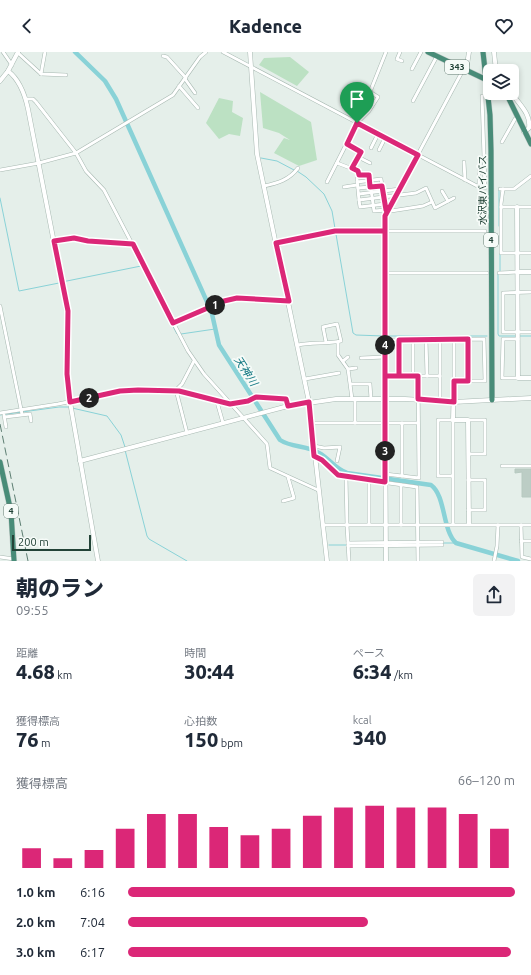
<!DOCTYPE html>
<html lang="ja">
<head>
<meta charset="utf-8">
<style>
  :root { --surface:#fff; --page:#f2f2f3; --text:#1f2937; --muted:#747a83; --accent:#db2777 }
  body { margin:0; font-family:Ubuntu,"Noto Sans JP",sans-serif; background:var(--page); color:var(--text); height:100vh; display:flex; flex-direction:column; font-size:15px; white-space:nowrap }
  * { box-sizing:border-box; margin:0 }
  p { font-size:13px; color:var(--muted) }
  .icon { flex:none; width:22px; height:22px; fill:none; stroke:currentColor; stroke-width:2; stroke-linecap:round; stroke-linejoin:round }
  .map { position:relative; height:509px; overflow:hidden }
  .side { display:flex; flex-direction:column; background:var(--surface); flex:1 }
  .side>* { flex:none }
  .fabs { position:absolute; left:483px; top:12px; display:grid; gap:8px }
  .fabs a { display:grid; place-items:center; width:36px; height:36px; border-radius:6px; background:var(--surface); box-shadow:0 2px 6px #0003; font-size:20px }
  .scale { position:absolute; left:12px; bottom:10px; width:79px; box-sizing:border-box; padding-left:4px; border:2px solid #224337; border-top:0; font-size:11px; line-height:14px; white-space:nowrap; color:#224337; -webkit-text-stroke:3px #f6fbf8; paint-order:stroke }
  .pin { position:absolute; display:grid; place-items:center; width:34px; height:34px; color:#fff; margin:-41px -17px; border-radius:50% 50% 50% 0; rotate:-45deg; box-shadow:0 0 4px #0007 }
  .pin .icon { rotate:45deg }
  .km { position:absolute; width:20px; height:20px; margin:-10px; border-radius:50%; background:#222; color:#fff; font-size:11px; line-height:20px; text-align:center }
  .round { display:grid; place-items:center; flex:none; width:42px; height:42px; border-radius:6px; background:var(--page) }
  .summary { display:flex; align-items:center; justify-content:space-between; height:68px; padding:0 16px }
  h1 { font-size:22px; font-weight:800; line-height:30px }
  .metrics { display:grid; grid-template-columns:repeat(3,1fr); gap:6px; height:68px; padding:4px 16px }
  .metrics div { display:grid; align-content:center }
  .metrics b { font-size:20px; font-weight:800 }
  .metrics small { font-size:11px; font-weight:400 }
  .metrics p { font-size:11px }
  .chart { height:112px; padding:8px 16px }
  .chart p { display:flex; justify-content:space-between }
  .chart svg { width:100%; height:72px; margin-top:4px; stroke:var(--accent); stroke-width:6 }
  ul { padding:0 16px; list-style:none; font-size:13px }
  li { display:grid; grid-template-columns:64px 48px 1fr; align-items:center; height:30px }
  li i { height:10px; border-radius:5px; background:var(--accent) }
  header { display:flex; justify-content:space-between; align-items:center; height:52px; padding:0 16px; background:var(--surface); font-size:18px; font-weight:800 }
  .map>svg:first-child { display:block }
  .green { fill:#bce1c3 }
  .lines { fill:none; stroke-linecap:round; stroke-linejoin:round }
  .stream { stroke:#89d2d7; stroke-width:1 }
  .river { stroke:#89d2d7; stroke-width:4.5 }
  .building { fill:#bccdc5; stroke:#b6c9c0 }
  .minor-casing { stroke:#a7b8b1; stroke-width:4 }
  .tertiary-casing { stroke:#a7b8b1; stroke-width:5 }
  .trunk-casing { stroke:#c1cac7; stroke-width:6 }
  .minor { stroke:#fff; stroke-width:3 }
  .tertiary { stroke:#fff; stroke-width:4 }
  .trunk { stroke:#488c78; stroke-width:5 }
  .rail { stroke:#5d7e72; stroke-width:1; stroke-dasharray:8 4; stroke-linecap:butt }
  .route-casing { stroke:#fff; stroke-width:8 }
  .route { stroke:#db2777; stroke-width:5 }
  .labels { text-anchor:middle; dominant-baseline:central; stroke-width:3.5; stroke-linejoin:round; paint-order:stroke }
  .shield { fill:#f6fbf8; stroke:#627a71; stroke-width:1 }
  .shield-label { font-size:9px; font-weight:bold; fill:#224337 }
  .street-label { font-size:10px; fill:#224337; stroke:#f6fbf8 }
  .water-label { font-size:11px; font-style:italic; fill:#167a84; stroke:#f6fbf8 }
</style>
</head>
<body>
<header><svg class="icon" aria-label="back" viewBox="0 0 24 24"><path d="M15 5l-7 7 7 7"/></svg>Kadence<svg class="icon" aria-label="heart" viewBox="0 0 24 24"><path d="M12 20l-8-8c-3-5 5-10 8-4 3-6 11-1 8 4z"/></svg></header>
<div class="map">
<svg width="531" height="509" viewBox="0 0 531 509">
  <rect width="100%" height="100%" fill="#e5efea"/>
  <!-- green -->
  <g class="green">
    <polygon points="290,5 309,20 297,34 259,13 264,6"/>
    <polygon points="260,40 311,70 317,108 299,114 274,101 284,86 290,88 279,81 263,76"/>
    <polygon points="219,46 233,49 232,60 243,66 240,84 229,82 219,87 206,71"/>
  </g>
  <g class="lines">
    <!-- stream -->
    <g class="stream">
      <polyline points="261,106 277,109 294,118"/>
      <polyline points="297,119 306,125 324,142 332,159 353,281 356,283 383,284"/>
      <polyline points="499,138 499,174"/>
      <polyline points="0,146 19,239 59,231"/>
      <polyline points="500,219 500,201"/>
      <polyline points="498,222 498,282 499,284 516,284"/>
      <polyline points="62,230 141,214 177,282 178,282"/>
      <polyline points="181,282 215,277"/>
      <polyline points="386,284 487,284"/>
      <polyline points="519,284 531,284"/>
      <polyline points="72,356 107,364 121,383 125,395"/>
      <polyline points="0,363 59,355 69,355"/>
      <polyline points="125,398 147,484 149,487 187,509"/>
      <polyline points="442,491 456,491"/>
      <polyline points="329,493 346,493"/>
    </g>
    <!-- river -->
    <path class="river" d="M75,0L105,29L116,47L208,252L212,262L219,293L280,388C292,396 307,393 319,401C330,407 335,417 347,421L431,433C446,444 442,478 456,491L518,509"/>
  </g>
  <!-- building -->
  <polygon class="building" points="515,417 531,417 531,445 522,445 522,420 515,421"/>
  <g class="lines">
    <!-- minor casing -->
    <g class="minor-casing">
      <g id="minor">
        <polyline points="3,0 12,13"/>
        <polyline points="223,0 479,135 485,136 482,44"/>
        <polyline points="400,0 397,7 402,9"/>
        <polyline points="18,1 41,22 66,23"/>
        <polyline points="163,4 167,5 186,26"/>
        <polyline points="412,17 421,0"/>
        <polyline points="41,22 45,0"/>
        <polyline points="185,27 195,41"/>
        <polyline points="179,34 198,56"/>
        <polyline points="26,47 33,47 36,50 76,101 86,119 104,138 188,299 204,322 267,392 270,416 318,438"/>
        <polyline points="413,49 437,4"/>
        <polyline points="502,90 515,67 518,66"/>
        <polyline points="347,92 361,100 352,116"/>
        <polyline points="371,96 378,82"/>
        <polyline points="379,98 385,86"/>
        <polyline points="358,105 370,111"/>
        <polyline points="464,110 465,128"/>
        <polyline points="337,111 358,119 359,123 357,127 359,148 416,141 426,136 435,156 454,146"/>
        <polyline points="0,118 39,111 76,101 173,43 200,5 206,0"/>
        <polyline points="359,123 369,123 374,159 386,158"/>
        <polyline points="327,130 357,71 369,59 378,45 370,40 386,0"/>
        <polyline points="357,130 381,127 386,158 391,159 423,154 432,150"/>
        <path d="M264,134C278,131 289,128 298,116"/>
        <polyline points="344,135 357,133"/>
        <polyline points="479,135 479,109"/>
        <polyline points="358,136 382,134"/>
        <polyline points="500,137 514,137 531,124"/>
        <polyline points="503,137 501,152 501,201 531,201"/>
        <polyline points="442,139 448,149"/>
        <polyline points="359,142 400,137"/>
        <polyline points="359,148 360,155 385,152"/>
        <polyline points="501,155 531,155"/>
        <polyline points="385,164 463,18"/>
        <polyline points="54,189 74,186 88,189 133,192"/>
        <polyline points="276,191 335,179 485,179"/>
        <polyline points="385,221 487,221"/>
        <polyline points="499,221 518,220"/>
        <polyline points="531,240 503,241 503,280 531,280"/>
        <polyline points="0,254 22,362"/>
        <polyline points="173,271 224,249 237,246 289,249"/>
        <polyline points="385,286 385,347"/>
        <polyline points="454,287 454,329"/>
        <polyline points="518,287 503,287 502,326 518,326"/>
        <polyline points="385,288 484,287 485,329 468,329"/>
        <polyline points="399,288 399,324"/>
        <polyline points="413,288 413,324"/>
        <polyline points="426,288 427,324"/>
        <polyline points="338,290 338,303 348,317 352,347"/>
        <path d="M298,293C313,290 326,292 341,289L337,272L323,275L326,290"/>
        <polyline points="361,306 385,305"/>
        <polyline points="343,309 348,305"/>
        <polyline points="348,317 356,316"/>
        <polyline points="385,324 440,324"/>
        <polyline points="305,327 339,321"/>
        <polyline points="351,332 370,332 371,347"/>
        <polyline points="176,338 187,381"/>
        <polyline points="176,338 182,332 194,309"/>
        <polyline points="355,347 355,371"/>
        <polyline points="440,349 440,287"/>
        <polyline points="217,350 223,371"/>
        <polyline points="0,361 58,352 127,338 179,339 230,352 247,349 256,345 286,347 288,354"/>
        <polyline points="4,363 6,375"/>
        <polyline points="5,365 30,362 31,369"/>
        <polyline points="468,368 485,368 485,402 469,402"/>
        <polyline points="311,371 418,371"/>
        <polyline points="402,371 402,424"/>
        <polyline points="314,394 324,396 340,395 337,409"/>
        <path d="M314,404C327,408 333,421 346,425L417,435L418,509"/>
        <polyline points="502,414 531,414"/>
        <polyline points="385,422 419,426 418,324"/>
        <polyline points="453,424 438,424 438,368 453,368 453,472"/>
        <polyline points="346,425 347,473 349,509"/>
        <polyline points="468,428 485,428 485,458 468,458"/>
        <polyline points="369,429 369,472"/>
        <polyline points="401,433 401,473"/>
        <polyline points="283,449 294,446 288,425"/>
        <polyline points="323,473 531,473"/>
        <polyline points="521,473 522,505 531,507"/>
        <polyline points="521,489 531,489"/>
        <polyline points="348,491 442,490"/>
        <polyline points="348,494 442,493"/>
        <polyline points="0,505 14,507"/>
        <polyline points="494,509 497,494 498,473"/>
      </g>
    </g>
    <!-- tertiary casing -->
    <g class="tertiary-casing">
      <g id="tertiary">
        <polyline points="250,0 257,102 309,350 327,509"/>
        <polyline points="494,0 496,19"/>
        <path d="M8,19C20,28 25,43 28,57L65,247L68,271L67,322L70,350L98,509"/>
        <polyline points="466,19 469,0"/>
        <polyline points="0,29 8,19 18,0"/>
        <path d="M512,41C519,53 531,61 529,76L524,80"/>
        <polyline points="517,155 518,326 531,326"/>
        <polyline points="518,220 531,220"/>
        <polyline points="385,283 385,164"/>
        <polyline points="468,287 468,329 454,329 453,368 468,368 469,472"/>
        <polyline points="385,347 386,509"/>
        <polyline points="80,409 288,354 336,347 405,347 454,350 531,346"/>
      </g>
    </g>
    <!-- trunk casing -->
    <g class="trunk-casing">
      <g id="trunk">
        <polyline points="428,0 489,29"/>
        <polyline points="483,0 490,63 491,99 492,348"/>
        <polyline points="506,41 531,92"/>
        <polyline points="0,410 11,460 14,509"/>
      </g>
    </g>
    <!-- minor -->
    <use href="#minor" class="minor"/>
    <!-- tertiary -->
    <use href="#tertiary" class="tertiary"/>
    <!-- trunk -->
    <use href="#trunk" class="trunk"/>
    <!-- rail -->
    <polyline class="rail" points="0,372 28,509"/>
  </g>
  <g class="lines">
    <!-- route casing -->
    <g class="route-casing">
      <polyline id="route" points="357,71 347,92 361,100 352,116 358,119 359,123 369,123 370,135 382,134 386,158 388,158 385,164 385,179 335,179 276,191 289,249 237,246 224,249 173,271 133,192 88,189 74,186 54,189 68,259 67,322 70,350 120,339 138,338 179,339 230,352 248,349 256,345 286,347 288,354 309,350 314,404 322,408 338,423 385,430 385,324 399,324 399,288 468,287 468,329 454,329 454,350 418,347 418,324 385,324 385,164 418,103 357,71"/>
    </g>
    <!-- route -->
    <use href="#route" class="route"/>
  </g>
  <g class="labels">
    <!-- shield labels -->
    <g class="shield">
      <rect x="445" y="8" width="24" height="14" rx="3"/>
      <rect x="484" y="181" width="14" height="14" rx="3"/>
      <rect x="4" y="452" width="14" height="14" rx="3"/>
    </g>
    <g class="shield-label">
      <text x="457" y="15">343</text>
      <text x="491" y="188">4</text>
      <text x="11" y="459">4</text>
    </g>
    <!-- street labels -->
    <g class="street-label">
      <text transform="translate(482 138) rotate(-90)">水沢東バイパス</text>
    </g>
    <!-- water labels -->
    <g class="water-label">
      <text transform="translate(246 319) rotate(57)">天神川</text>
    </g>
  </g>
</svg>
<div class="fabs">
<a><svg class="icon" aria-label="layers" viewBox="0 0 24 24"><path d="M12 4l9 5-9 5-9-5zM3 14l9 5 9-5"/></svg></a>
</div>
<div class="scale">200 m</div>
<div class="pin" style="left:357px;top:71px;background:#1e9e55"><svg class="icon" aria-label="arrive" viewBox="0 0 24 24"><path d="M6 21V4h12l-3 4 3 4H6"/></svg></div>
<b class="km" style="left:215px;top:253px">1</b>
<b class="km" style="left:89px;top:346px">2</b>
<b class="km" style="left:385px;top:399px">3</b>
<b class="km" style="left:385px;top:293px">4</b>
</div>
<section class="side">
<div class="summary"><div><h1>朝のラン</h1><p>09:55</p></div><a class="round"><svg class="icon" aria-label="share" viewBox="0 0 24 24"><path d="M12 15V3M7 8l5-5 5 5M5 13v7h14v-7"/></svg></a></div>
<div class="metrics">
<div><p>距離</p><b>4.68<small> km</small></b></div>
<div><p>時間</p><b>30:44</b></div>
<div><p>ペース</p><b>6:34<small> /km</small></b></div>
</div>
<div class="metrics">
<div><p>獲得標高</p><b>76<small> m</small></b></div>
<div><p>心拍数</p><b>150<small> bpm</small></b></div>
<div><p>kcal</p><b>340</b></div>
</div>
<div class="chart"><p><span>獲得標高</span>66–120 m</p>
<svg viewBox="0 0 160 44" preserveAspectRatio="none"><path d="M5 44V32M15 44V38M25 44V33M35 44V20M45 44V11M55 44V11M65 44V19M75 44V24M85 44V20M95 44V12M105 44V7M115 44V6M125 44V7M135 44V7M145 44V11M155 44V20"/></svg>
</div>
<ul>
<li><b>1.0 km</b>6:16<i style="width:100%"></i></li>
<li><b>2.0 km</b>7:04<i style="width:62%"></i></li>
<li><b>3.0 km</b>6:17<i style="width:99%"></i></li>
</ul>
</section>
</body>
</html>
